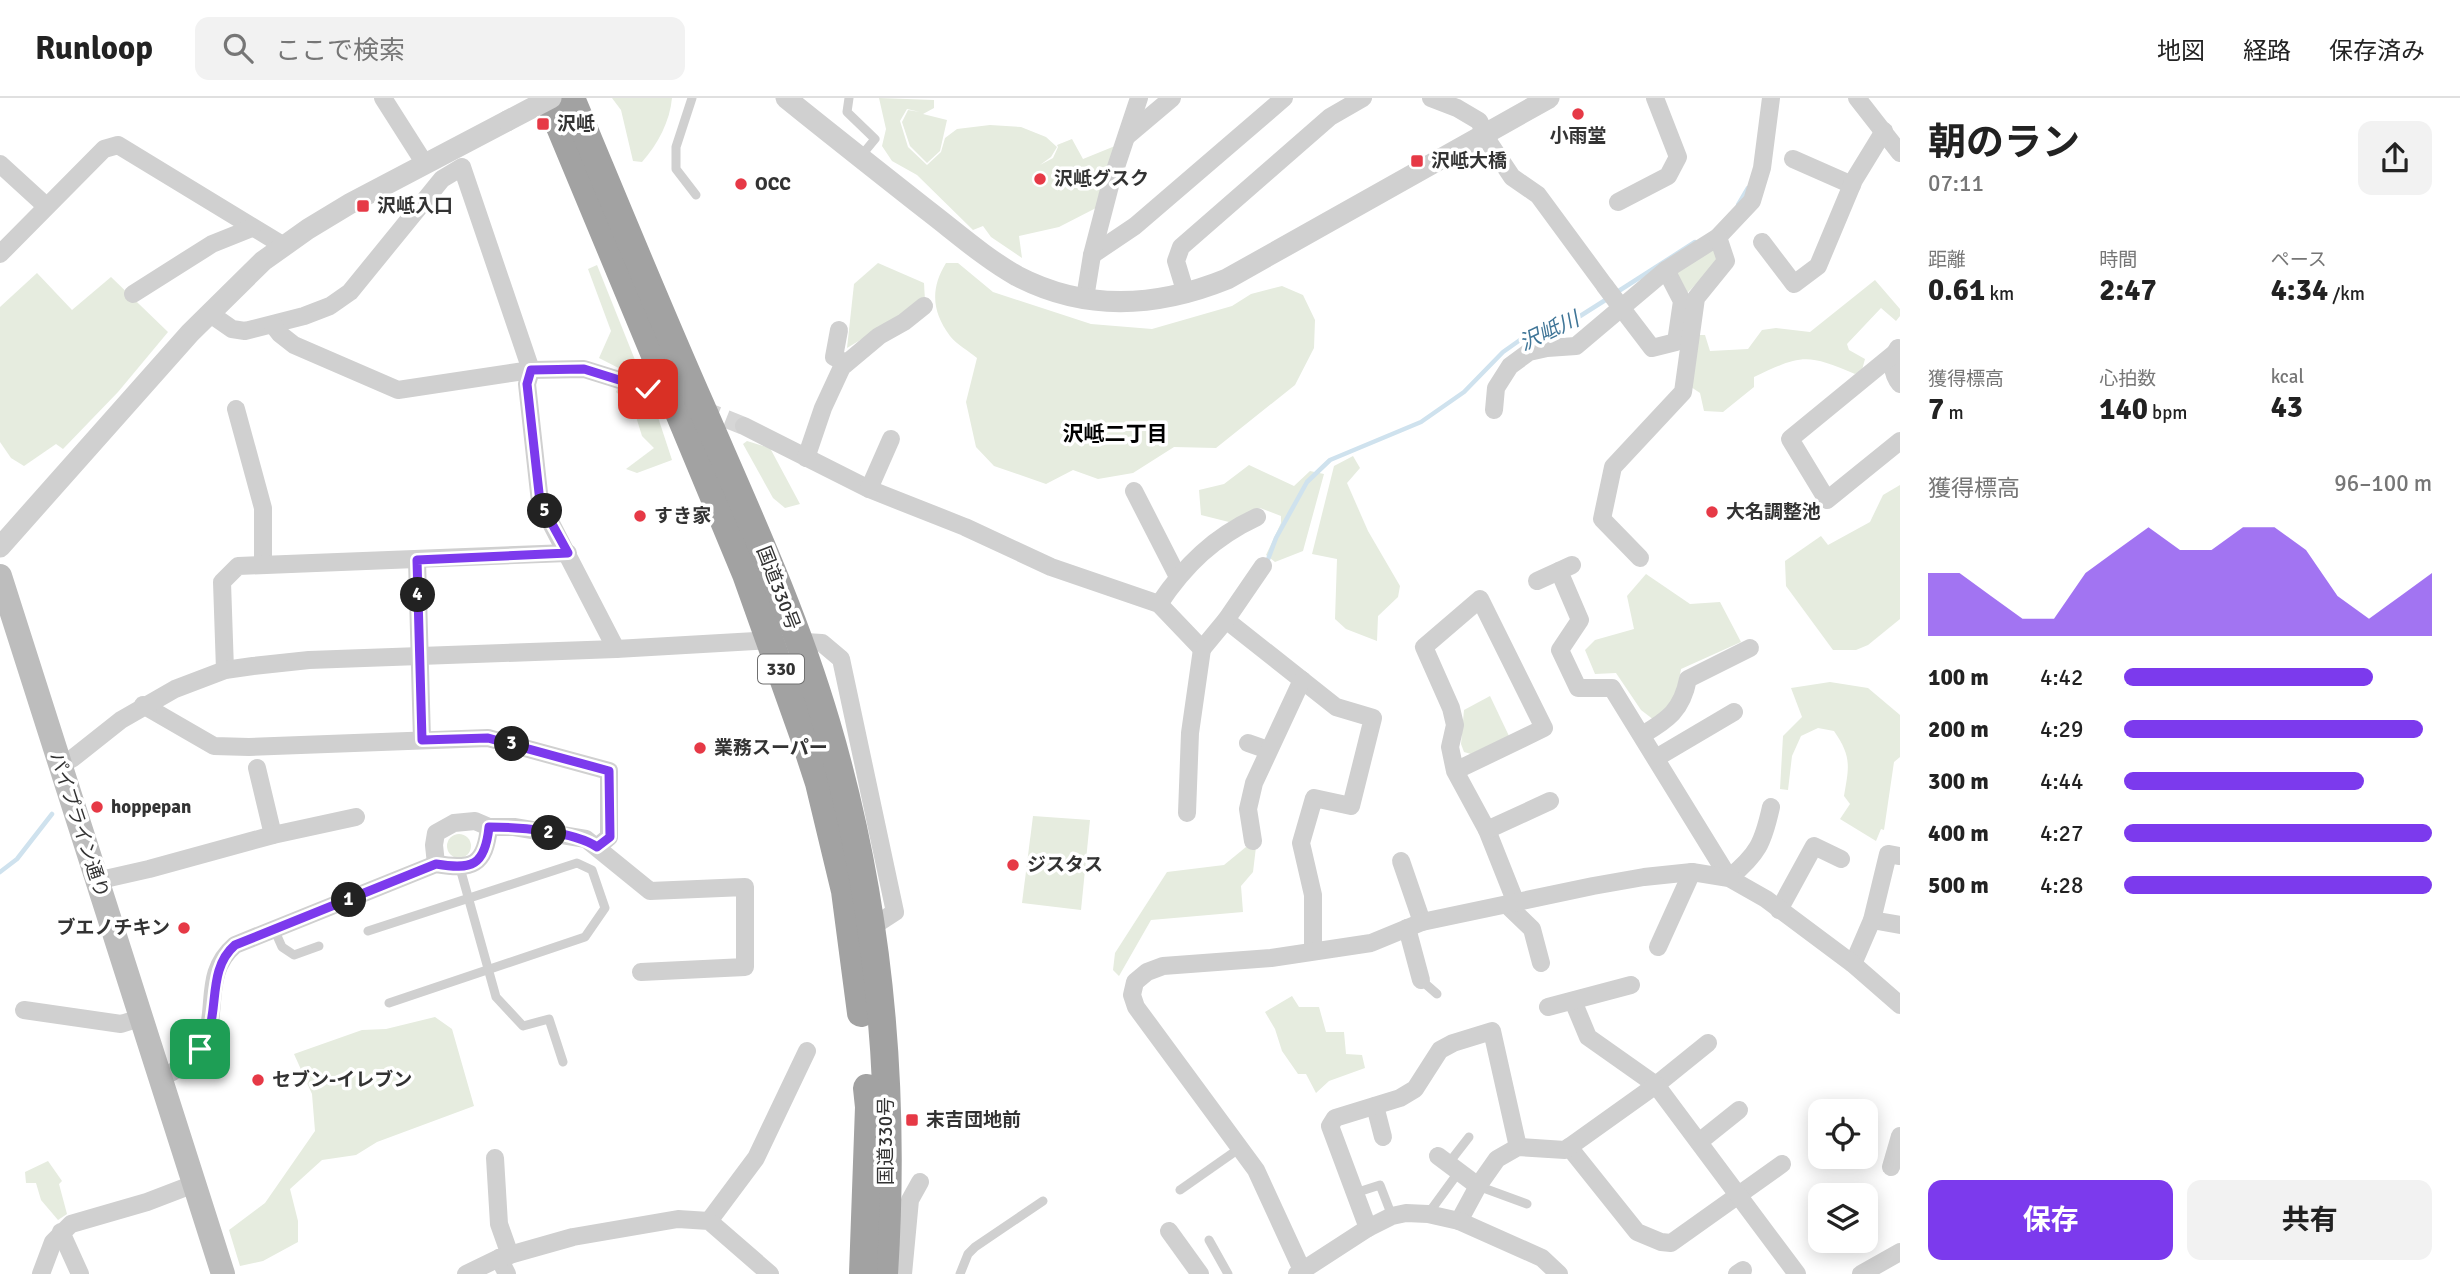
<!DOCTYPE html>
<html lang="ja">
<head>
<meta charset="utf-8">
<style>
  :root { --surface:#fff; --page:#f2f2f2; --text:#222; --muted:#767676; --line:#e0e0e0; --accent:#7c3aed }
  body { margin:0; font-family:Signika,"Noto Sans JP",sans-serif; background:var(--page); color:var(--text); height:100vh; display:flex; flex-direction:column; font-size:26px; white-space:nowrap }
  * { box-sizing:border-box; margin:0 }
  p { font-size:23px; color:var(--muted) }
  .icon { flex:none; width:38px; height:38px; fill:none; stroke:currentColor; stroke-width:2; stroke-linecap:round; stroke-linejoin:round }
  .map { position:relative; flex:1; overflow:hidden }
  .drawer { display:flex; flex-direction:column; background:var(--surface); width:560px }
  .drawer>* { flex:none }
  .fabs { position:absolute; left:1808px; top:1001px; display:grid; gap:14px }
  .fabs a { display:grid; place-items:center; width:70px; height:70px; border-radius:14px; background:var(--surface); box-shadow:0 4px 18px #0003; font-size:35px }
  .pin { position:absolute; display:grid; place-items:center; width:60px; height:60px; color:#fff; margin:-30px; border-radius:14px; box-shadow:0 4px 10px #0006 }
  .km { position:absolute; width:35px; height:35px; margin:-18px; border-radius:50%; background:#222; color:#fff; font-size:19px; line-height:35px; text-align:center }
  .round { display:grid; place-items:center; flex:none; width:74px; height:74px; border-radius:14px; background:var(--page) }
  .overview { display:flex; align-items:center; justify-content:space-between; height:119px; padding:0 28px }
  h1 { font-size:38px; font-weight:700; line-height:52px }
  .stats { display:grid; grid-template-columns:repeat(3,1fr); gap:10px; height:119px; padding:7px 28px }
  .stats div { display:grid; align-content:center }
  .stats b { font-size:30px; font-weight:700 }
  .stats small { font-size:19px; font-weight:400 }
  .stats p { font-size:19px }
  .chart { height:196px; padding:14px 28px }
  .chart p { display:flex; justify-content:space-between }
  .chart svg { width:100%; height:126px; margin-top:7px; fill:var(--accent); opacity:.7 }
  .action { display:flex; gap:14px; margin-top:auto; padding:14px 28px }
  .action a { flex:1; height:80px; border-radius:14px; background:var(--accent); color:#fff; font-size:28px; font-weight:700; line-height:80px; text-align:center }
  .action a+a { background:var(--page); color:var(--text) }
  ul { padding:0 28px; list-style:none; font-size:23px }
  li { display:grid; grid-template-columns:112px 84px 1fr; align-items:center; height:52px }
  li i { height:18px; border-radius:9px; background:var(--accent) }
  header { display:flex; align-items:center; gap:42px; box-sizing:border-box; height:98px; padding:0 35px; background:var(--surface); border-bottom:2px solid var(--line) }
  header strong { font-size:33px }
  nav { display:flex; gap:38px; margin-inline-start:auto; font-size:24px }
  .search { width:490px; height:63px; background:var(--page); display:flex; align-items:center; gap:18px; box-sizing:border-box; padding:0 24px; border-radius:14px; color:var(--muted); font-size:26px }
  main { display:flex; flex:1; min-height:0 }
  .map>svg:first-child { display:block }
  .green { fill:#e6ecdf }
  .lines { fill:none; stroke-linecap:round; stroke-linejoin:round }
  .stream { stroke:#cfe2ee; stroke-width:4.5 }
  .minor-tunnel { stroke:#d6d6d6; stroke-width:18; stroke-dasharray:18 9; stroke-linecap:butt }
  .service { stroke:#d0d0d0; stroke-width:9 }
  .minor { stroke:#d0d0d0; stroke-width:18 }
  .tertiary { stroke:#d0d0d0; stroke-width:21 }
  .secondary { stroke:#bdbdbd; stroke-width:24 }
  .trunk { stroke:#a2a2a2; stroke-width:28 }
  .minor-bridge { stroke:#d0d0d0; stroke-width:18 }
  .tertiary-bridge { stroke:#d0d0d0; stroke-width:21 }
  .route-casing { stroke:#fff; stroke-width:14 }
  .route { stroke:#7c3aed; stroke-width:9 }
  .poi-dot { fill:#e63946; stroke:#fff; stroke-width:2.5 }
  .labels { text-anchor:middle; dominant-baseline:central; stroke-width:7; stroke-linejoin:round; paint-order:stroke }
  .shield { fill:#fff; stroke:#707070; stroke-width:2 }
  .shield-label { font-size:18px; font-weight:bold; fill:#333 }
  .poi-label { font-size:19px; font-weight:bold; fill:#333; stroke:#fff; text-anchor:start }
  .street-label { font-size:19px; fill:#333; stroke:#fff }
  .water-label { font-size:21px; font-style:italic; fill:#3f7597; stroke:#fff }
  .neighbourhood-label { font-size:21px; font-weight:bold; fill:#000; stroke:#fff }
</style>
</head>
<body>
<header>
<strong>Runloop</strong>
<div class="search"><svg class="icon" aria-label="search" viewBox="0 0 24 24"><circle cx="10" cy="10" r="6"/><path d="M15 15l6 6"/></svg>ここで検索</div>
<nav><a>地図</a><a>経路</a><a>保存済み</a></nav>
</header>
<main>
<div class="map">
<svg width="1900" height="1176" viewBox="0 0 1900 1176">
  <rect width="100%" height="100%" fill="#fff"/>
  <!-- green -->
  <g class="green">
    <path d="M612,0H672C670,23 658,46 642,64L633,63L621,12Z"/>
    <polygon points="879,0 934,2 934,10 923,16 947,22 940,53 927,65 910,48 902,24 908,12 920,14 907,11 900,23 908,49 927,67 941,54 945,40 957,31 990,27 1021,29 1046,39 1057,49 1051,59 1040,67 1053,60 1058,49 1057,47 1072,41 1083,61 1115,48 1096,110 1059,129 1019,138 1022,160 991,139 983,128 973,132 917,77 892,63 882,48 886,31"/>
    <polygon points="1717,148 1720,163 1687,195 1675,175"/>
    <polygon points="878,165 924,185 925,203 847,250 854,186"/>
    <path d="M946,165H958L993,194L1091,226L1152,231L1232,208L1251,196L1282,188L1303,197L1315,222L1314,250L1295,287L1216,350L1174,349L1133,375L1098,381L1073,372L1046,386L994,368L976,349L966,304L977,260C969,253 957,247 950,238C932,214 930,191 946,165Z"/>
    <polygon points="597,167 641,277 638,280 599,260 611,233 588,171"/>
    <polygon points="37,175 72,212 111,179 168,234 118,294 63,351 56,346 24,368 11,360 0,344 0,209"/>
    <path d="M1875,182L1900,211V218L1896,223L1881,210L1847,246L1849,252L1865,261L1862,272L1855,276C1806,255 1801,257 1754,279V289L1723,314L1704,313L1700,295L1688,287L1695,237H1705L1710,253L1748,251L1762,232L1776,230L1810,234Z"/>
    <polygon points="618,290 653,304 672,362 637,375 626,371 654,350 642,338 633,309 616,294"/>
    <polygon points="747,343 770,350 800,406 785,410 773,400 743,346"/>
    <polygon points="1353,358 1360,370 1347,385 1368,433 1400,488 1398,499 1378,518 1377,543 1346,531 1335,521 1337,461 1312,456 1334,368"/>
    <polygon points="1249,367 1294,388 1310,373 1324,376 1303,453 1275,464 1266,457 1281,425 1281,418 1260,410 1229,424 1201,417 1199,392 1224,386"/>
    <polygon points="1900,387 1900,521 1868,547 1856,552 1833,552 1786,488 1785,463 1821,438 1828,447 1870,424 1883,397"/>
    <polygon points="1646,476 1690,506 1720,504 1741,544 1681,571 1676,599 1654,622 1641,612 1616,575 1595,576 1585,552 1595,542 1634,531 1627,498"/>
    <path d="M1830,584L1868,590L1900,617V659L1894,664L1884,732L1881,731L1876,743L1840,721L1850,706L1844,698C1849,669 1852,659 1834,633L1818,630L1801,638L1792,658L1788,692L1780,691L1783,638L1802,619L1791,590Z"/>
    <polygon points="1490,598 1509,638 1471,656 1464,654 1461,646 1464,612"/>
    <polygon points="1033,718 1090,722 1081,812 1022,805"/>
    <circle cx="459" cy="748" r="12"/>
    <polygon points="1246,749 1256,749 1253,774 1241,788 1243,814 1151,822 1119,878 1113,872 1115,855 1167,774 1224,767"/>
    <polygon points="1292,898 1299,909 1319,909 1326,934 1344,934 1346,956 1362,957 1365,970 1329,983 1316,995 1306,976 1298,976 1282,953 1275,931 1265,914"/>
    <polygon points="435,919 452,931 474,1008 377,1044 356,1057 322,1062 290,1091 298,1123 298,1144 263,1163 240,1168 229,1132 265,1105 315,1033 312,996 294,956 362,932 386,931"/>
    <polygon points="48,1063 62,1083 59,1086 67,1116 58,1122 41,1102 36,1085 26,1085 25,1074"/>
  </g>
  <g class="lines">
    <!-- stream -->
    <g class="stream">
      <polyline points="1738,107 1748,90"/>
      <polyline points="1614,196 1695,144"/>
      <polyline points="1267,464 1276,440 1307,384 1330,362 1421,324 1464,294 1503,254 1520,242 1566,227 1607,201"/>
      <polyline points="0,774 17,761 52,716"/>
    </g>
    <!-- minor-tunnel -->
    <polyline class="minor-tunnel" points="701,311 744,328"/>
    <!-- service -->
    <g class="service">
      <polyline points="692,0 676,49 676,71 696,97"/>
      <polyline points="849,0 847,14 875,41 861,58"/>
      <polyline points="460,770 496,899 523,928 549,921 563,964"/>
      <polyline points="274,831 282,849 294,857 319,848"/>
      <polyline points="368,833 577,765 592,772 605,810 585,839 389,905"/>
      <polyline points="1421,882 1437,896"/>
      <polyline points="1448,1066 1469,1039"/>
      <polyline points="1478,1088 1527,1106"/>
      <polyline points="1180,1092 1240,1050"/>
      <polyline points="1355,1095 1380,1087 1392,1118"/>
      <polyline points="1428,1116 1455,1079"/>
      <polyline points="1209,1142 1228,1176"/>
      <polyline points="960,1176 968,1156 975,1149 1043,1103"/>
    </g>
    <!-- minor -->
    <g class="minor">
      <polyline points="383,0 425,66"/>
      <polyline points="1431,0 1457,10 1479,23 1490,46 1512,79 1538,97 1605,188"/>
      <polyline points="1857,0 1900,55"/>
      <polyline points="1127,38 1172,0"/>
      <polyline points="1793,61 1852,87"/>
      <polyline points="0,66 46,108"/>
      <polyline points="1618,104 1668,78 1678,59 1655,0"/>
      <polyline points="1762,144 1794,186 1818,168 1854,82 1884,33"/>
      <polyline points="0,156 104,51 118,47 284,148"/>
      <polyline points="1092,157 1135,128 1284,0"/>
      <polyline points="133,196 212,146 252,130"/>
      <polyline points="1186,196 1176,163 1181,149 1330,19 1363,0"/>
      <polyline points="1085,200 1092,157 1111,84 1139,0"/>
      <polyline points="1623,212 1652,250 1676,244 1682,203 1666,172"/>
      <polyline points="209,215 232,231 245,233 304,218 330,208 350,194 442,81 462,69 531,272 527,286 540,404 616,551"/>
      <polyline points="273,227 280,236 294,247 398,292 531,272 584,271 648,291"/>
      <polyline points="839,232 834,259 846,265"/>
      <path d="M1898,250C1890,262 1892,276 1900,286"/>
      <polyline points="1895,255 1790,341 1827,402 1900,343"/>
      <polyline points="236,311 263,410 263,467"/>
      <polyline points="1494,312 1496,290 1510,268 1529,254 1547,250 1576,248 1666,172 1718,139 1752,103 1762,70 1771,0"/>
      <polyline points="744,328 869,391 965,429 1051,469 1159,506 1202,551 1226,522 1336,609 1373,620 1351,708 1314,700 1301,745 1313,797 1313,853"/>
      <polyline points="806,360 823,310 842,269 879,238 904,224 924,208"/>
      <polyline points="869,391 891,341"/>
      <polyline points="1134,393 1178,479"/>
      <polyline points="1640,460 1602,421 1613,369 1683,294 1696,200 1726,163 1718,139"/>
      <polyline points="417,462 422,642"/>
      <path d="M1572,467L1559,473L1580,522L1560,552L1578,590H1612L1729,780C1758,756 1763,745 1771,709"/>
      <polyline points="1537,483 1559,473"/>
      <path d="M1159,506C1185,467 1214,439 1257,419"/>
      <polyline points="1226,522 1263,468"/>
      <polyline points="225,572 222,484 238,468 568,455"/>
      <polyline points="143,607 214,648 249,649 488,640 609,673 609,739 597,749"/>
      <path d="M1642,637C1668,622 1682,612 1688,581L1750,550"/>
      <polyline points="1248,645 1268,652"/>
      <polyline points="1656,660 1734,614"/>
      <polyline points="60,667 73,660 121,622 175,591 225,572 253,568 309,562 616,551 771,542 822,545 841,561 895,814 872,829"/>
      <polyline points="257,670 273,737"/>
      <polyline points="1455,673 1544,630 1480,501 1424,549 1451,610 1455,627 1450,649 1455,673 1487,732 1516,805"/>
      <polyline points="1187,715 1190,635 1202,551"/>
      <polyline points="1487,732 1550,703"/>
      <polyline points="1253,743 1248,711 1254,685 1302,582"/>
      <polyline points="1401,763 1422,824"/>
      <polyline points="436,766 434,747 436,735 454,725 475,723 489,729 514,729 586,741 650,793 745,789 745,869 641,874"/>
      <polyline points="96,783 149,771 273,737 356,719"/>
      <polyline points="1507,807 1532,831 1541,865"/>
      <polyline points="1779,812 1814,748 1841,761"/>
      <polyline points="1872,822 1900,827"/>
      <polyline points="1407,830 1421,882"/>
      <polyline points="1658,849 1692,774"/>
      <polyline points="1853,866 1872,822 1888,756 1900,758"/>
      <polyline points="1573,903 1588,939 1656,987 1708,945"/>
      <polyline points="1548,909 1631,887"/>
      <polyline points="24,912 121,926 140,920"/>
      <path d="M160,980C243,945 188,887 235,847L436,766C472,772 485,768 489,729"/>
      <polyline points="1375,1008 1383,1039"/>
      <polyline points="1699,1044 1739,1012"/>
      <polyline points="1569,1049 1637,1134 1661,1144 1671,1145 1782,1066"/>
      <polyline points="1438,1058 1478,1088"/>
      <polyline points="495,1060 499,1126 510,1157"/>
      <polyline points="1891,1069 1900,1038"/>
      <polyline points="709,1123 756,1060 807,953"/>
      <polyline points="1459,1123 1478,1088 1497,1061 1518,1049 1565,1052 1656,987 1797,1176"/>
      <polyline points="1368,1130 1330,1028 1335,1020 1400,1000 1415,991 1440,952 1453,945 1492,933 1518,1049"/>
      <polyline points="1169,1133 1200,1176"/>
      <polyline points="61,1134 80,1176"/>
      <polyline points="499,1160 507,1176"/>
      <polyline points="1302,1172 1256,1072 1136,909 1132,897 1135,884 1147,874 1163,868 1271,860 1371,845 1422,824 1593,788 1644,779 1692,774 1729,780 1766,801 1853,866 1900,907"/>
      <polyline points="41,1176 53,1144 71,1126 147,1104 194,1086"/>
      <polyline points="466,1176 499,1160 573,1139 678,1121 709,1123 770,1176"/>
      <polyline points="903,1176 910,1102 920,1084"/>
      <polyline points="1297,1176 1368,1130 1392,1118 1406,1115 1428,1116 1459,1123 1542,1160 1559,1176"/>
      <polyline points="1737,1176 1743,1172"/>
      <polyline points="1861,1176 1900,1154"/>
    </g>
    <!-- tertiary -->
    <g class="tertiary">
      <path d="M786,0C833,38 880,75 927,112C957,135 985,160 1017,178C1086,214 1158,209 1227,181L1549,0"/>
      <polyline points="0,449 190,235 263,163 308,131 351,105 507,23"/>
    </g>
    <!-- secondary -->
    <polyline class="secondary" points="0,478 223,1176"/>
    <!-- trunk -->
    <g class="trunk">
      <polyline points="548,0 746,476 803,636 819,685 845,793 861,915"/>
      <path d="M571,0C614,103 656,206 701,308C746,412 794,515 826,624C879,803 896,991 884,1176"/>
      <polyline points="863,1176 869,1009 867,990"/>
    </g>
    <!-- minor-bridge -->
    <polyline class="minor-bridge" points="1605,188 1623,212"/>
    <!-- tertiary-bridge -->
    <polyline class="tertiary-bridge" points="507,23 551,0"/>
  </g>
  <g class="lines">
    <!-- route casing -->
    <g class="route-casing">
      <path id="route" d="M200,951C223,920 204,874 235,847L436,766C472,772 485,768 489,729C517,729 574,733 597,749L610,739L609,673L488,640L422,642L417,462L568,455L540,404L527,286L531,272L584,271L648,291"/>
    </g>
    <!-- route -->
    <use href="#route" class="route"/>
  </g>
  <!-- markers -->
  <g class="poi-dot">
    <circle cx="1578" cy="16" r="7"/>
    <rect x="536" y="19" width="14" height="14" rx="3.5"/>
    <rect x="1410" y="56" width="14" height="14" rx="3.5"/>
    <circle cx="1040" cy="81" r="7"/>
    <circle cx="741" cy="86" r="7"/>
    <rect x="356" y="101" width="14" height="14" rx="3.5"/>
    <circle cx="1712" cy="414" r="7"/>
    <circle cx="640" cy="418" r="7"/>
    <circle cx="700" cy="650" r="7"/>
    <circle cx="97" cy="709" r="7"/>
    <circle cx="1013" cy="767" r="7"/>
    <circle cx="184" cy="830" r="7"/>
    <circle cx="258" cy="982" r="7"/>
    <rect x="905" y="1015" width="14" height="14" rx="3.5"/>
  </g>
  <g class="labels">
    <!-- shield labels -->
    <rect class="shield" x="758" y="556.5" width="46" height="29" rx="5"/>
    <g class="shield-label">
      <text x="781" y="571">330</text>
    </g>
    <!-- poi labels -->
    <g class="poi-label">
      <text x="557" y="26">沢岻</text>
      <text x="1578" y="38" text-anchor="middle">小雨堂</text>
      <text x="1431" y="63">沢岻大橋</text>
      <text x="1054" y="81">沢岻グスク</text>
      <text x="755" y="86">OCC</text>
      <text x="377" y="108">沢岻入口</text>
      <text x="1726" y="414">大名調整池</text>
      <text x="654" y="418">すき家</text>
      <text x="714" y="650">業務スーパー</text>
      <text x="111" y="709">hoppepan</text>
      <text x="1027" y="767">ジスタス</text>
      <text x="170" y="830" text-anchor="end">ブエノチキン</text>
      <text x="272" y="982">セブン-イレブン</text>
      <text x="926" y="1022">末吉団地前</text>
    </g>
    <!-- street labels -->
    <g class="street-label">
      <text transform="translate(778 490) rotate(69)">国道330号</text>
      <text transform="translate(79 727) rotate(72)">パイプライン通り</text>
      <text transform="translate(886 1043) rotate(-90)">国道330号</text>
    </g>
    <!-- water labels -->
    <g class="water-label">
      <text transform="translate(1549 233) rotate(-25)">沢岻川</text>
    </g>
    <!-- neighbourhood labels -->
    <g class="neighbourhood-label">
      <text x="1115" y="336">沢岻二丁目</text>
    </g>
  </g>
</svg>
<div class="fabs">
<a><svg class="icon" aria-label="locate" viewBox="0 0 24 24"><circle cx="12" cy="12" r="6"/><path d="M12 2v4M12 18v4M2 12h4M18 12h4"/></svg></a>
<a><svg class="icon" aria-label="layers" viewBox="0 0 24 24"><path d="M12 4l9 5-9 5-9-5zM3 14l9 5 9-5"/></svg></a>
</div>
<div class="pin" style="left:200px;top:951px;background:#1e9e55"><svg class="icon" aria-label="arrive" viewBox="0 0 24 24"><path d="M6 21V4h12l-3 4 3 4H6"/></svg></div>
<div class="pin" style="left:648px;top:291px;background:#d93025"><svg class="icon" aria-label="check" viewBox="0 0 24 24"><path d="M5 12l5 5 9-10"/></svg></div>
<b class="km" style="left:349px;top:802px">1</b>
<b class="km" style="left:549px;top:735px">2</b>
<b class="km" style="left:512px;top:646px">3</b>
<b class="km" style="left:418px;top:497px">4</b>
<b class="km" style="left:545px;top:413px">5</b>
</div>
<section class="drawer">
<div class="overview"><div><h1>朝のラン</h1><p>07:11</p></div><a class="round"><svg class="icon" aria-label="share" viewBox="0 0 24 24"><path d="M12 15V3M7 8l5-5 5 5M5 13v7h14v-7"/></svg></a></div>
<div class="stats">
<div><p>距離</p><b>0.61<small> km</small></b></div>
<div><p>時間</p><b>2:47</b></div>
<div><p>ペース</p><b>4:34<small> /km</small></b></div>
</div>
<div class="stats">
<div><p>獲得標高</p><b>7<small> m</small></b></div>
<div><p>心拍数</p><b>140<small> bpm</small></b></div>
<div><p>kcal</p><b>43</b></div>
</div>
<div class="chart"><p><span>獲得標高</span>96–100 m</p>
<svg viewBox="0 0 160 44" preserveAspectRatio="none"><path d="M0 44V22L10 22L20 30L30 38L40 38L50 22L60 14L70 6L80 14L90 14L100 6L110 6L120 14L130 30L140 38L150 30L160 22V44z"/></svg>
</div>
<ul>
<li><b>100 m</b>4:42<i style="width:81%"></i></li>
<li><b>200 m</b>4:29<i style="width:97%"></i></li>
<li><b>300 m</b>4:44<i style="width:78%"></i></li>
<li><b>400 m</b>4:27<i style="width:100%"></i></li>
<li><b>500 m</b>4:28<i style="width:100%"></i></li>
</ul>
<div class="action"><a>保存</a><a>共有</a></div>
</section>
</main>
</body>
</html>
